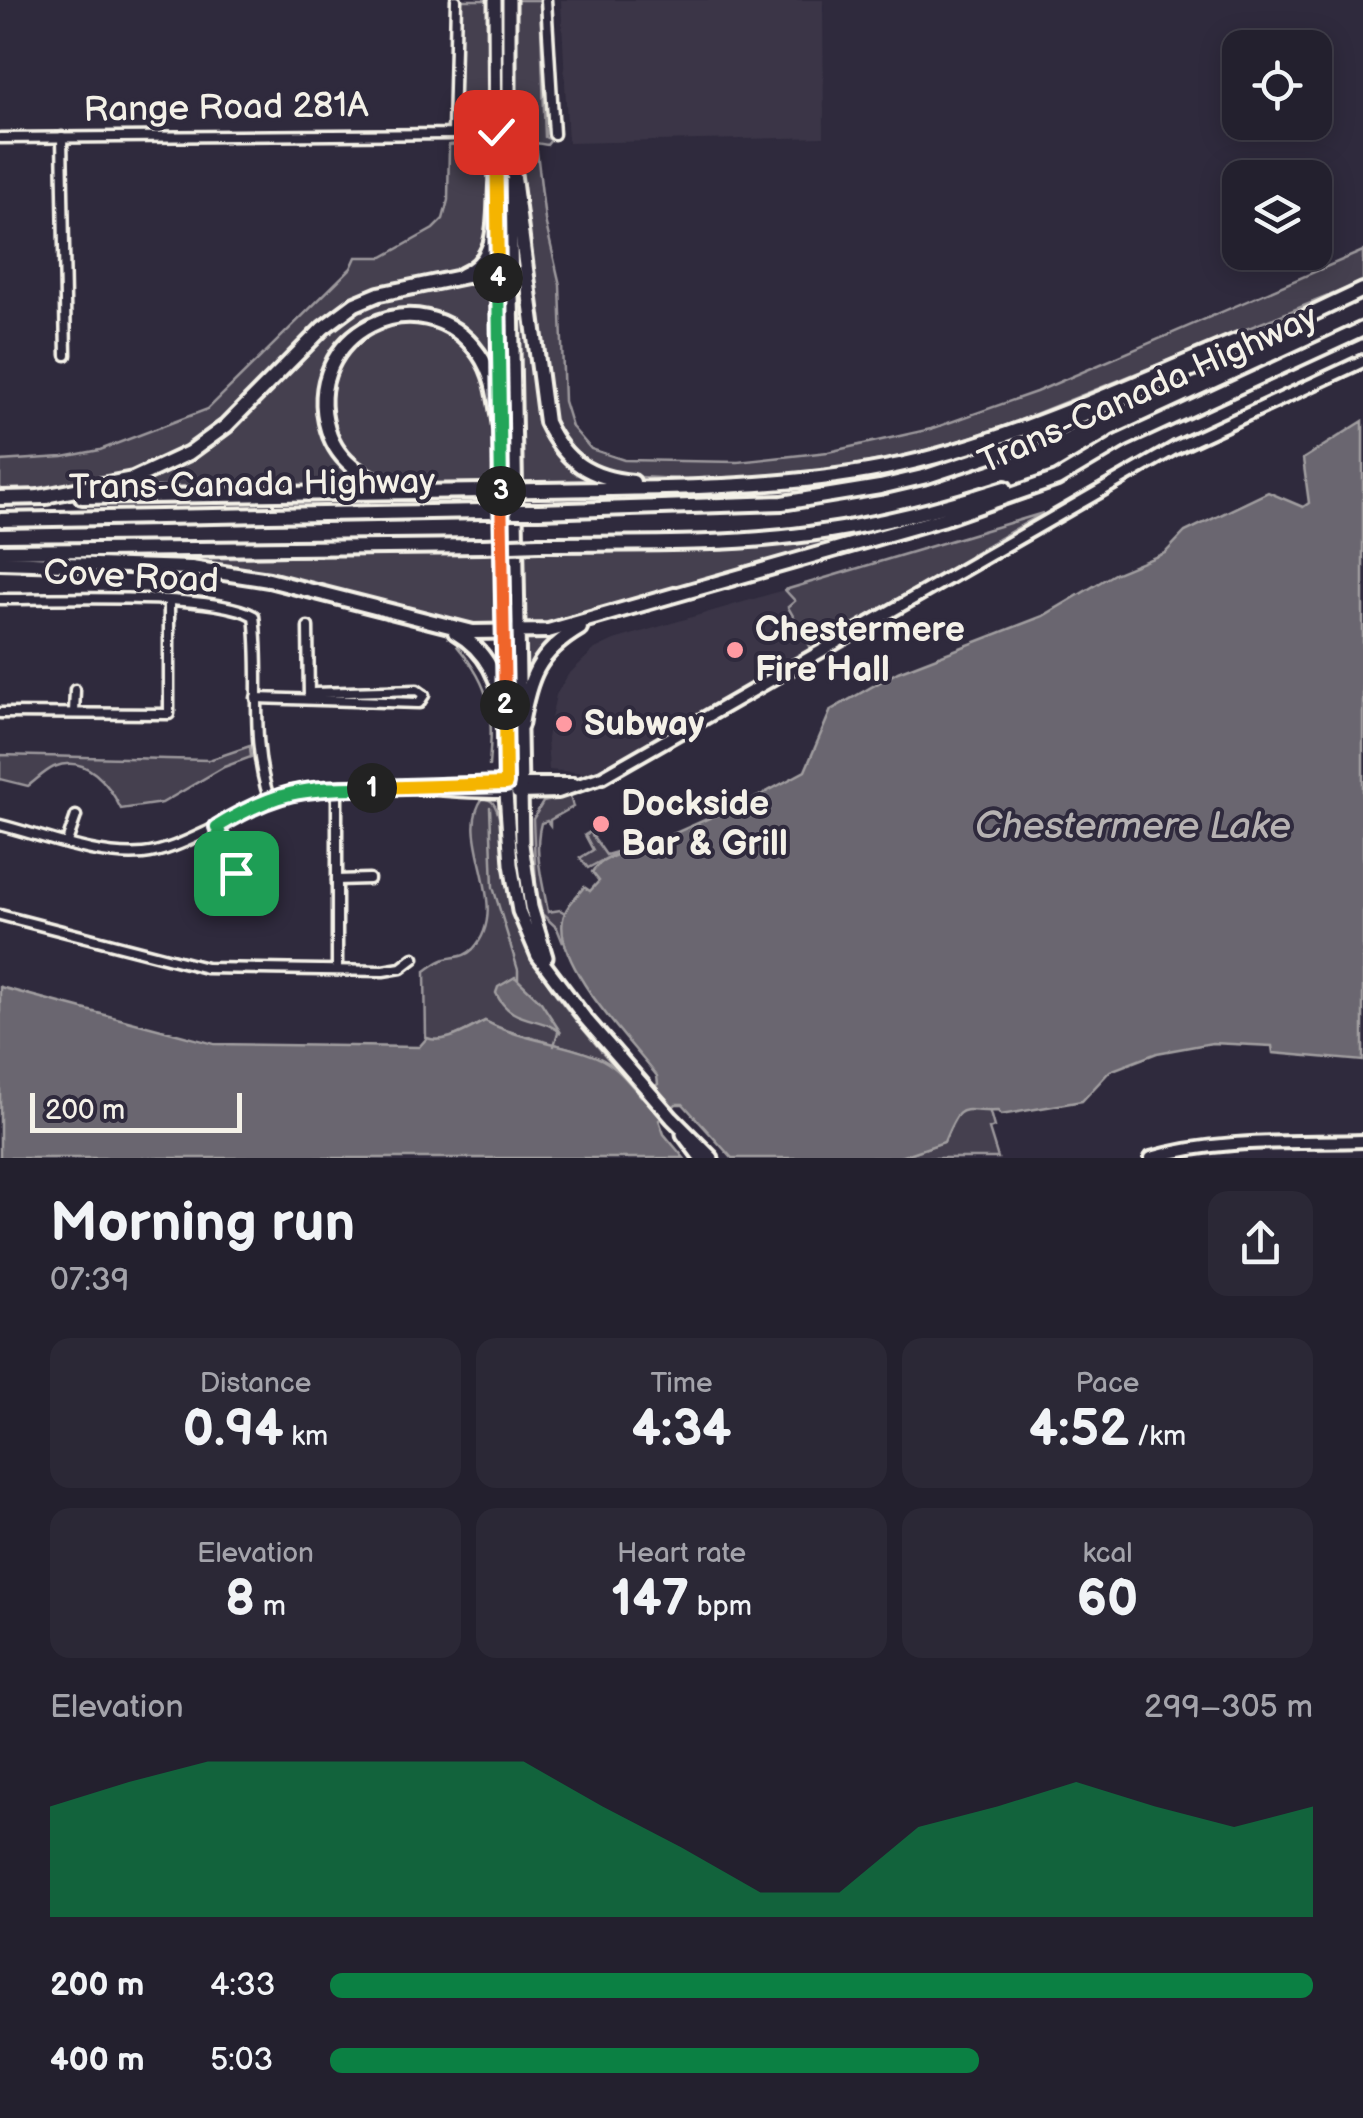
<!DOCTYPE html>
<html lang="en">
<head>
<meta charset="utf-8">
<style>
  :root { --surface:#23202e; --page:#2b2836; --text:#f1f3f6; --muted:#a3a3aa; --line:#403e4a; --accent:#0b8043 }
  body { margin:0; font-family:"Balsamiq Sans",sans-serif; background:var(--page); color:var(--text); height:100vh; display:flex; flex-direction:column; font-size:38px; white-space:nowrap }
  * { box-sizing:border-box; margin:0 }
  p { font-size:32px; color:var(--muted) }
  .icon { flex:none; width:55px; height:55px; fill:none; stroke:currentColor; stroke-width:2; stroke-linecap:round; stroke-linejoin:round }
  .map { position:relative; height:1158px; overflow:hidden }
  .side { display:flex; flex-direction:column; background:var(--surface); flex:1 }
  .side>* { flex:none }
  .buttons { position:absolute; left:1222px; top:30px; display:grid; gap:20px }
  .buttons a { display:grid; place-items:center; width:110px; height:110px; border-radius:20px; background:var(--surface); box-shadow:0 5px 25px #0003,0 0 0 2px var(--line); font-size:50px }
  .scale { position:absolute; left:30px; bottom:25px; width:212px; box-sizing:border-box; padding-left:10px; border:5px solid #f4f1e8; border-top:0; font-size:28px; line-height:35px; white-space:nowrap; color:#f4f1e8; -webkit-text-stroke:8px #2f2a3d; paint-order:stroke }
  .pin { position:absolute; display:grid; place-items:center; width:85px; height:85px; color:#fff; margin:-42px; border-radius:20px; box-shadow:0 5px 15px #0006 }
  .km { position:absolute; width:50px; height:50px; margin:-25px; border-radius:50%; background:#222; color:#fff; font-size:28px; line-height:50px; text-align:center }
  .round { display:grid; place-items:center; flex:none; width:105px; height:105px; border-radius:20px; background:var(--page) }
  .head { display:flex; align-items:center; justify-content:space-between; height:170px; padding:0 50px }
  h1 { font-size:55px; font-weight:700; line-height:75px }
  .stats { display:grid; grid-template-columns:repeat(3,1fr); gap:15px; height:170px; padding:10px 50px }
  .stats div { display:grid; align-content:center; border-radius:20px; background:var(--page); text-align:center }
  .stats b { font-size:50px; font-weight:700 }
  .stats small { font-size:28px; font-weight:400 }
  .stats p { font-size:28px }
  .chart { height:280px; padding:20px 50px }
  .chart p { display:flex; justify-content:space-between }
  .chart svg { width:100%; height:180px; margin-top:10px; fill:var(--accent); opacity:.7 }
  ul { padding:0 50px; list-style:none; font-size:32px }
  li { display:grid; grid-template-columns:160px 120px 1fr; align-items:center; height:75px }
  li i { height:25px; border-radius:12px; background:var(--accent) }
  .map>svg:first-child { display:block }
  .built { fill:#3b3647 }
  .green { fill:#454050; stroke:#9c989c; stroke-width:2.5 }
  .water { fill:#6a6670; stroke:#a19ea0; stroke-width:2.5 }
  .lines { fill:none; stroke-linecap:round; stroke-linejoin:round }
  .stream { stroke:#a19ea0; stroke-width:2.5 }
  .minor-casing { stroke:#f4f1e8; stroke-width:15 }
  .tertiary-casing { stroke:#f4f1e8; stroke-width:18 }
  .secondary-casing { stroke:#f4f1e8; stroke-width:19 }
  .trunk-casing { stroke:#f4f1e8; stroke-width:20 }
  .minor { stroke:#2f2a3d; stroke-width:8 }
  .tertiary { stroke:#2f2a3d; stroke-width:10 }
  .secondary { stroke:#2f2a3d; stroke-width:11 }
  .trunk { stroke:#2f2a3d; stroke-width:12 }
  .trunk-bridge-casing { stroke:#f4f1e8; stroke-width:20; stroke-linecap:butt }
  .trunk-bridge { stroke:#2f2a3d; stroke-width:12 }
  .split-1-casing { stroke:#fff; stroke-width:20 }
  .split-2-casing { stroke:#fff; stroke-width:20 }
  .split-3-casing { stroke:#fff; stroke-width:20 }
  .split-4-casing { stroke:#fff; stroke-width:20 }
  .split-5-casing { stroke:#fff; stroke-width:20 }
  .split-1 { stroke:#22a559; stroke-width:12 }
  .split-2 { stroke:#f5b400; stroke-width:12 }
  .split-3 { stroke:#f0652b; stroke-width:12 }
  .split-4 { stroke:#22a559; stroke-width:12 }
  .split-5 { stroke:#f5b400; stroke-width:12 }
  .poi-dot { fill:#ff9aa2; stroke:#2f2a3d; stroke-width:4 }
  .labels { text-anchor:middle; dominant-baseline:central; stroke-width:8; stroke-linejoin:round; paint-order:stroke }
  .street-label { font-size:35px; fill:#f4f1e8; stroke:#2f2a3d }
  .poi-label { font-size:35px; font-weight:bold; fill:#f4f1e8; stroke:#2f2a3d; text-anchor:start }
  .water-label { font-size:38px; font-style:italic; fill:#b6b2b2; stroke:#2f2a3d }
</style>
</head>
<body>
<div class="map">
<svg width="1363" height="1158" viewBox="0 0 1363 1158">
  <rect width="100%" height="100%" fill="#2f2a3d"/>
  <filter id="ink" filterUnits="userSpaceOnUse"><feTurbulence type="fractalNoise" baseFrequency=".01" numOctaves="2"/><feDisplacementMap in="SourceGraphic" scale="20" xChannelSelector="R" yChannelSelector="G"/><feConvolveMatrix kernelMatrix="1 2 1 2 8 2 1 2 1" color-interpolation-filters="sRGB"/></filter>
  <g filter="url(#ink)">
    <!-- built -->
    <g class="built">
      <polygon points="561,0 823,0 824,137 568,143"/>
      <polygon points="784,590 793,601 788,607 812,648 607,767 590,773 549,770 547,738 556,695 568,675 595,649 614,640"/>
    </g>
    <!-- green -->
    <g class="green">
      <path d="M460,0H491L489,220C487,229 487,242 484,251C471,280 399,281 371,290C359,294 347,302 337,309C300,334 272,376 239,407C171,473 92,489 0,492V461L63,457L100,450L208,409L351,268L356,257H383L433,229L443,219L448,200L449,145L459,144Z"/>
      <polygon points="512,0 540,0 545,137 551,140 547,145 536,143 545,220 560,285 564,401 572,427 591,449 624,460 738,462 828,452 931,429 1036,392 1363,251 1363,282 1005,426 924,452 806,474 702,480 618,476 583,461 560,439 547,409 540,324 524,219 516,139"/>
      <polygon points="517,262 521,262 538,417 557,456 576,474 596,483 522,485"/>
      <path d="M482,280L491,286V367C418,243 266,354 333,453C343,467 362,476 373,489L114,492L118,487L150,478L198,454L227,434L336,322C378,295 433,284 482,280Z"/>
      <path d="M405,321C501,336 492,407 495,485C456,484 409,490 373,472C326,449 313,376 355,341C369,330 388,326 405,321Z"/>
      <polygon points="1043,513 972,554 968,560 811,648 788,607 795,601 785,590"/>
      <polygon points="853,534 856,534 855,538 542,627 525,624 523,552 773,545"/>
      <polygon points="496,552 498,627 489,630 233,566 144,560"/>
      <polygon points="556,635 556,637 526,672 526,638"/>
      <path d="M250,746L251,757L224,767L162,803L121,809C109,784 87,754 54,767C45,771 36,780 28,786L0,779V755L209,760Z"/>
      <path d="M570,796L573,807L550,820V825L547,821L541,823C533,852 543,883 548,912L560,910L565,913L563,943L557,928L542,914L536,887L533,819L543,802Z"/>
      <path d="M483,798C489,800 492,800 495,806C505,823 505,881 511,905C530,971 572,1016 615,1067C576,1043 526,1042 485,1021C468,1029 444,1045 426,1039L425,971C431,967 438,961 445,959C456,956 464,958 473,949C514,905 453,837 483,798Z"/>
      <polygon points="590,832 606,855 620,851 588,868 580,858 593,850 585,835"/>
      <polygon points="965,1108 989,1109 994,1127 989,1129 998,1158 897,1158 943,1142 955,1116"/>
    </g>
    <!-- water -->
    <g class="water">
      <path d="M1363,421V1061L1273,1053L1272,1046L1212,1043L1157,1053L1110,1071L1082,1101L1001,1115L998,1111C961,1113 962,1098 944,1142L897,1158H732L683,1104H676L659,1120L664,1134L684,1158H0V987L214,1044L419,1047L427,1038C445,1045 468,1029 485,1021C522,1041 562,1042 599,1058C616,1065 629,1083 641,1096L658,1084L657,1076C630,1041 554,965 563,919C565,907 577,896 584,887L590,891L599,881L592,872C598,862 618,852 630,853L755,798L805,771L831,710L898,672L1043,616L1114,574L1165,553L1185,532L1268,492L1303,507L1309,503L1303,459Z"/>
      <path d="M515,977L541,1002L561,1033C542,1015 511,1026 496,993L498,987Z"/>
    </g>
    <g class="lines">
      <!-- stream -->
      <g class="stream">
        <path d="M457,646C493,689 493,713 489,766"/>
        <polyline points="490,807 493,887 518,970 518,979"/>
        <polyline points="554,1046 558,1032"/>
      </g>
      <!-- minor casing -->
      <g class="minor-casing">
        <g id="minor">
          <polyline points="546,0 554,134"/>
          <polyline points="62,137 66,355"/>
          <polyline points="0,138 453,134 456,0"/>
          <path d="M0,599C54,599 213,592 254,616C262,677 249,738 269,798"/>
          <polyline points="308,627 309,697"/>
          <polyline points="309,697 314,693 417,690 424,695"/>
          <polyline points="256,698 419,703 424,695"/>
          <polyline points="0,713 169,714 169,601"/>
          <polyline points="74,713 75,690"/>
          <polyline points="426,787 445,784 506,783"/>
          <polyline points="337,788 337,970"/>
          <path d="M0,825C45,836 96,858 143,854C167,852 193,838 215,828C244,813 266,796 299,790C367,779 438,794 506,793"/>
          <polyline points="217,827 236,873"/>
          <polyline points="67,842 76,816"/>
          <polyline points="337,880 369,879"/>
          <polyline points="0,915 206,968 383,971 401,968 414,958"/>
        </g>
      </g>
      <!-- tertiary casing -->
      <g class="tertiary-casing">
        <g id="tertiary">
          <polyline points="517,784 574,784"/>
          <polyline points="517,793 558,792 602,777 1175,448 1363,361"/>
          <path d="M1151,1158C1219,1138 1294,1143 1363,1141"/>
        </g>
      </g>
      <!-- secondary casing -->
      <g class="secondary-casing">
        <g id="secondary">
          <polyline points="495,0 496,191"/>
          <polyline points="509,0 509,146"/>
          <polyline points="510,184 522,844 531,907 546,957"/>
          <polyline points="497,229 500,401"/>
          <polyline points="500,419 506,793 511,864 519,911 538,956 585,1018 672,1118 712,1158"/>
          <polyline points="683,1134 701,1158"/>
        </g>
      </g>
      <!-- trunk casing -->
      <g class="trunk-casing">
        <g id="trunk">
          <path d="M509,139L546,422C565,462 590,478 633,482"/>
          <path d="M462,275C499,259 494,221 496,186"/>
          <polyline points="1116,443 1363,329"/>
          <path d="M403,488C369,482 338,464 328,430C299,334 421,272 479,354C494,375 496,402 500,427"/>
          <path d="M537,490C653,488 771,490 885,468C1007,444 1126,386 1241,339"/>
          <polyline points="39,497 133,479 189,453 226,426 323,328 355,304 379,294 466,276 483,276 498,283"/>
          <polyline points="82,497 484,491"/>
          <polyline points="0,498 47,497"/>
          <polyline points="539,511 782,503 880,487 927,476 1018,446 1096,408 1223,356 1363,290"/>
          <polyline points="0,520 483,511"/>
          <path d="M539,544C628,543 720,546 809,534C876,525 941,509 1005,488"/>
          <polyline points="0,551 483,546"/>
          <polyline points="0,562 191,568 269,580 473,632 548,631 942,519 1057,479 1121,441"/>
          <path d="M455,632C488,651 499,680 506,716"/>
          <path d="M521,725C529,678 537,653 580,628"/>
        </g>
      </g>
      <!-- minor -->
      <use href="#minor" class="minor"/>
      <!-- tertiary -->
      <use href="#tertiary" class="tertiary"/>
      <!-- secondary -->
      <use href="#secondary" class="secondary"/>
      <!-- trunk -->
      <use href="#trunk" class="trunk"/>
      <!-- trunk-bridge casing -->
      <g class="trunk-bridge-casing">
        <g id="trunk-bridge">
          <polyline points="484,491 537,490"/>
          <polyline points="483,511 539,511"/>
          <polyline points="483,546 539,544"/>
        </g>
      </g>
      <!-- trunk-bridge -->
      <use href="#trunk-bridge" class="trunk-bridge"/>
    </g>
  </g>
  <g class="lines" filter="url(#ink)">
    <!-- split-1 casing -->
    <g class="split-1-casing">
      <path id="split-1" d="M236,873L217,827C275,791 305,787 372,788"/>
    </g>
    <!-- split-2 casing -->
    <g class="split-2-casing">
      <polyline id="split-2" points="372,788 506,784 505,705"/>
    </g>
    <!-- split-3 casing -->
    <g class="split-3-casing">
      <polyline id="split-3" points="501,491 505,705"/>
    </g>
    <!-- split-4 casing -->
    <g class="split-4-casing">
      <polyline id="split-4" points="498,278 501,491"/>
    </g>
    <!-- split-5 casing -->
    <g class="split-5-casing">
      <polyline id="split-5" points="496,132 498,278"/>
    </g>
    <!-- split-1 -->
    <use href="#split-1" class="split-1"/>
    <!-- split-2 -->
    <use href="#split-2" class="split-2"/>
    <!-- split-3 -->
    <use href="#split-3" class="split-3"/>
    <!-- split-4 -->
    <use href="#split-4" class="split-4"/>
    <!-- split-5 -->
    <use href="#split-5" class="split-5"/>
  </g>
  <!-- markers -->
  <g class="poi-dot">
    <circle cx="735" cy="650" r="10"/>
    <circle cx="564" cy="724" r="10"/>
    <circle cx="601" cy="824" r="10"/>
  </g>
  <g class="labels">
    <!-- street labels -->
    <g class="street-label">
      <text transform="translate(226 108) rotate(-1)">Range Road 281A</text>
      <text transform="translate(1148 390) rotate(-24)">Trans-Canada Highway</text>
      <text transform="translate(252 485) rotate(-1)">Trans-Canada Highway</text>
      <text transform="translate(131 577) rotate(3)">Cove Road</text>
    </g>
    <!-- poi labels -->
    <g class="poi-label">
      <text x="755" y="630">Chestermere<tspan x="755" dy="40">Fire Hall</tspan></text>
      <text x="584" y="724">Subway</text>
      <text x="621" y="804">Dockside<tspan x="621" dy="40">Bar &amp; Grill</tspan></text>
    </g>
    <!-- water labels -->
    <g class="water-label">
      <text x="1133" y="826">Chestermere Lake</text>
    </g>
  </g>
</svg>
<div class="buttons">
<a><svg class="icon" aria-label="locate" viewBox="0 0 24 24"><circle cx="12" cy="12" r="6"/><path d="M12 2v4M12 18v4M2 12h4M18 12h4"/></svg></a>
<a><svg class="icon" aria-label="layers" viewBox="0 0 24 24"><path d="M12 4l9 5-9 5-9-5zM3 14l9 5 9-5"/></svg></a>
</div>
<div class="scale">200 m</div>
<div class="pin" style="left:236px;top:873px;background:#1e9e55"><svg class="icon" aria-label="arrive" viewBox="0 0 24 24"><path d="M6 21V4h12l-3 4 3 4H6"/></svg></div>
<div class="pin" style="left:496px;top:132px;background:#d93025"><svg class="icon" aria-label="check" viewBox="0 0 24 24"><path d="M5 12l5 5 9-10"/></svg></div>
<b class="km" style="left:372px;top:788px">1</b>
<b class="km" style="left:505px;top:705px">2</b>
<b class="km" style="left:501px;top:491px">3</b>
<b class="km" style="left:498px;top:278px">4</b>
</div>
<section class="side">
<div class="head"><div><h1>Morning run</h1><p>07:39</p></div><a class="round"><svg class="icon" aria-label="share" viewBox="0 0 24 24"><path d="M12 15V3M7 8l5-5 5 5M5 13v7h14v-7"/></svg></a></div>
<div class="stats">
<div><p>Distance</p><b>0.94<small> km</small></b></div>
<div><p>Time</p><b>4:34</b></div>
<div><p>Pace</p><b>4:52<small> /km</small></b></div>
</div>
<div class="stats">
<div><p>Elevation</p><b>8<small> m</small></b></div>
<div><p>Heart rate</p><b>147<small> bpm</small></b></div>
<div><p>kcal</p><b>60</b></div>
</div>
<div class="chart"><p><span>Elevation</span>299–305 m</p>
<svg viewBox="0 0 160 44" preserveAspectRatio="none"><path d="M0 44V17L10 11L20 6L30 6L40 6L50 6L60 6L70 17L80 27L90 38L100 38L110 22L120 17L130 11L140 17L150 22L160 17V44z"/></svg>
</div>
<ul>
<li><b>200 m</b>4:33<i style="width:100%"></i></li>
<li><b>400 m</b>5:03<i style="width:66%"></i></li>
</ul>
</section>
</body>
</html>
